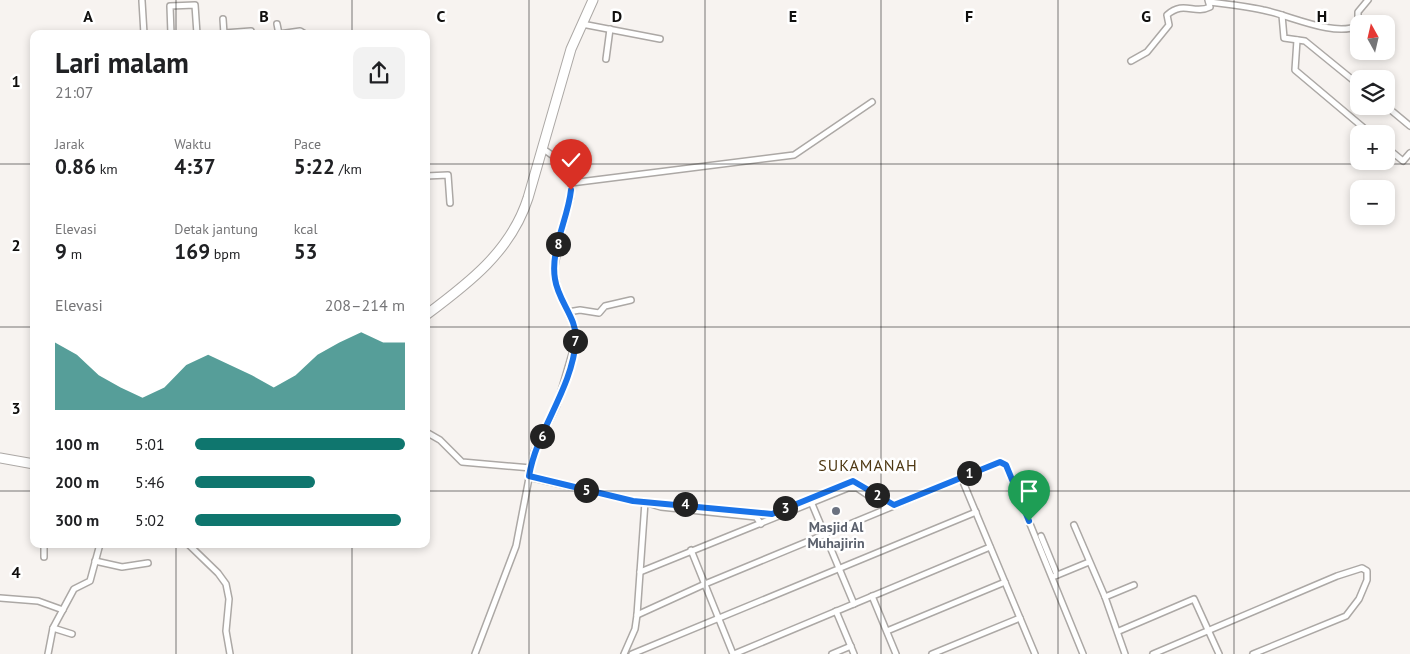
<!DOCTYPE html>
<html lang="id">
<head>
<meta charset="utf-8">
<style>
  :root { --surface:#fff; --page:#f2f2f2; --text:#202124; --muted:#757577; --accent:#0f766e }
  body { margin:0; font-family:"PT Sans",sans-serif; background:var(--page); color:var(--text); height:100vh; display:flex; flex-direction:column; font-size:19px; white-space:nowrap }
  * { box-sizing:border-box; margin:0 }
  p { font-size:16px; color:var(--muted) }
  .icon { flex:none; width:28px; height:28px; fill:none; stroke:currentColor; stroke-width:2; stroke-linecap:round; stroke-linejoin:round }
  .map { position:relative; flex:1; overflow:hidden }
  .panel { position:absolute; left:30px; top:30px; width:400px; height:518px; display:flex; flex-direction:column; background:var(--surface); border-radius:10px; box-shadow:0 2px 8px #0003 }
  .panel>* { flex:none }
  .needle { width:32px; rotate:352deg }
  .fabs { position:absolute; left:1350px; top:15px; display:grid; gap:10px }
  .fabs a { display:grid; place-items:center; width:45px; height:45px; border-radius:10px; background:var(--surface); box-shadow:0 2px 8px #0003; font-size:25px }
  .pin { position:absolute; display:grid; place-items:center; width:42px; height:42px; color:#fff; margin:-51px -21px; border-radius:50% 50% 50% 0; rotate:-45deg; box-shadow:0 0 5px #0007 }
  .pin .icon { rotate:45deg }
  .km { position:absolute; width:25px; height:25px; margin:-12px; border-radius:50%; background:#222; color:#fff; font-size:14px; line-height:25px; text-align:center }
  .round { display:grid; place-items:center; flex:none; width:52px; height:52px; border-radius:10px; background:var(--page) }
  .headline { display:flex; align-items:center; justify-content:space-between; height:85px; padding:0 25px }
  h1 { font-size:28px; font-weight:700; line-height:38px }
  .figures { display:grid; grid-template-columns:repeat(3,1fr); gap:8px; height:85px; padding:5px 25px }
  .figures div { display:grid; align-content:center }
  .figures b { font-size:21px; font-weight:700 }
  .figures small { font-size:14px; font-weight:400 }
  .figures p { font-size:14px }
  .chart { height:140px; padding:10px 25px }
  .chart p { display:flex; justify-content:space-between }
  .chart svg { width:100%; height:90px; margin-top:5px; fill:var(--accent); opacity:.7 }
  ul { padding:0 25px; list-style:none; font-size:16px }
  li { display:grid; grid-template-columns:80px 60px 1fr; align-items:center; height:38px }
  li i { height:12px; border-radius:6px; background:var(--accent) }
  .map>svg:first-child { display:block }
  .lines { fill:none; stroke-linecap:round; stroke-linejoin:round }
  .minor-casing { stroke:#aca8a5; stroke-width:8 }
  .primary-casing { stroke:#aca8a5; stroke-width:11 }
  .minor { stroke:#fff; stroke-width:5 }
  .primary { stroke:#fff; stroke-width:9 }
  .route-casing { stroke:#fff; stroke-width:10 }
  .route { stroke:#1a73e8; stroke-width:6 }
  .grid { fill:none; stroke:#100f0e; stroke-width:1; stroke-opacity:0.55 }
  .worship-dot { fill:#6b7280; stroke:#fff; stroke-width:2 }
  .labels { text-anchor:middle; dominant-baseline:central; stroke-width:5; stroke-linejoin:round; paint-order:stroke }
  .worship-label { font-size:14px; font-weight:bold; fill:#5b616d; stroke:#fff }
  .quarter-label { font-size:16px; letter-spacing:1px; fill:#4e3813; stroke:#fff }
  .grid-label { font-size:16px; text-anchor:middle; font-weight:bold; fill:#100f0e; stroke:#fff; stroke-width:5; stroke-linejoin:round; paint-order:stroke }
</style>
</head>
<body>
<div class="map">
<svg width="1410" height="654" viewBox="0 0 1410 654">
  <rect width="100%" height="100%" fill="#f7f3f0"/>
  <g class="lines">
    <!-- minor casing -->
    <g class="minor-casing">
      <g id="minor">
        <polyline points="142,1 144,34"/>
        <path d="M1209,2C1227,4 1245,6 1263,10C1289,15 1333,37 1358,26V12L1368,0"/>
        <polyline points="1282,15 1284,38 1305,41 1359,85"/>
        <polyline points="223,19 224,34"/>
        <polyline points="277,24 279,34"/>
        <polyline points="582,24 660,39"/>
        <polyline points="224,33 251,31"/>
        <polyline points="171,34 170,6 195,5 197,34"/>
        <polyline points="279,34 300,31 305,34"/>
        <polyline points="1297,40 1295,70 1371,134"/>
        <polyline points="606,59 610,29"/>
        <path d="M1131,61L1147,52L1169,25L1167,15C1184,0 1194,15 1210,7L1208,0"/>
        <polyline points="1386,106 1410,126"/>
        <polyline points="1386,147 1403,161 1410,153"/>
        <polyline points="426,176 448,175 450,203"/>
        <polyline points="571,183 794,155 872,102"/>
        <polyline points="568,312 580,310 599,313 605,306 631,300"/>
        <polyline points="426,432 440,440 462,462 531,468"/>
        <polyline points="529,477 633,501 772,514 853,481 894,505"/>
        <polyline points="961,477 1035,654"/>
        <polyline points="651,504 661,507 756,517 761,524"/>
        <polyline points="812,504 854,604"/>
        <polyline points="1074,525 1105,597"/>
        <polyline points="1041,536 1057,575"/>
        <polyline points="44,544 44,557"/>
        <polyline points="188,544 218,573 226,584 229,599 226,631 230,654"/>
        <polyline points="691,550 733,654"/>
        <polyline points="95,561 122,567 148,563"/>
        <polyline points="640,572 848,488 857,488 887,508"/>
        <polyline points="1055,576 1089,562"/>
        <polyline points="872,596 896,654"/>
        <polyline points="0,598 38,601 63,610"/>
        <polyline points="836,611 854,654"/>
        <polyline points="637,615 705,584 1000,462 1006,465 1083,654"/>
        <polyline points="53,628 72,634"/>
        <polyline points="887,631 1005,582"/>
        <polyline points="1119,631 1194,599 1219,654"/>
        <polyline points="48,654 53,628 74,589 90,581 100,544"/>
        <polyline points="475,654 516,546 534,452 557,405 576,340 573,324 558,290 554,271 560,238 571,196 571,183 563,163 542,148"/>
        <polyline points="624,654 635,629 637,615 645,502"/>
        <polyline points="632,654 976,512"/>
        <polyline points="734,654 990,547"/>
        <polyline points="832,654 851,646"/>
        <polyline points="932,654 1020,618"/>
        <polyline points="1125,654 1105,597 1134,585"/>
        <polyline points="1153,654 1337,576 1362,568 1367,571 1367,580 1359,599 1346,616 1253,654"/>
      </g>
    </g>
    <!-- primary casing -->
    <g class="primary-casing">
      <g id="primary">
        <path d="M426,315C469,283 511,251 528,198L571,49L593,0"/>
        <polyline points="0,458 34,464"/>
      </g>
    </g>
    <!-- minor -->
    <use href="#minor" class="minor"/>
    <!-- primary -->
    <use href="#primary" class="primary"/>
  </g>
  <g class="lines">
    <!-- route casing -->
    <g class="route-casing">
      <path id="route" d="M571,190C568,219 550,250 555,279C558,301 577,318 576,340C572,390 537,429 529,476L633,501L772,514L853,481L894,505L1000,462L1006,465L1029,521"/>
    </g>
    <!-- route -->
    <use href="#route" class="route"/>
  </g>
  <!-- grid -->
  <path class="grid" d="M176,0V34M352,0V34M529,0V654M705,0V654M881,0V654M1058,0V654M1234,0V654M0,164H34M426,164H1410M0,327H34M426,327H1410M0,491H34M426,491H1410M176,544V654M352,544V654"/>
  <!-- markers -->
  <circle class="worship-dot" cx="836" cy="511" r="5"/>
  <g class="labels">
    <!-- worship labels -->
    <g class="worship-label">
      <text x="836" y="527">Masjid Al<tspan x="836" dy="16">Muhajirin</tspan></text>
    </g>
    <!-- quarter labels -->
    <g class="quarter-label">
      <text x="868" y="465">SUKAMANAH</text>
    </g>
  </g>
  <g class="grid-label">
    <text x="88" y="22">A</text>
    <text x="264" y="22">B</text>
    <text x="441" y="22">C</text>
    <text x="617" y="22">D</text>
    <text x="793" y="22">E</text>
    <text x="969" y="22">F</text>
    <text x="1146" y="22">G</text>
    <text x="1322" y="22">H</text>
    <text x="16" y="87">1</text>
    <text x="16" y="251">2</text>
    <text x="16" y="414">3</text>
    <text x="16" y="578">4</text>
  </g>
</svg>
<div class="fabs">
<a><svg class="needle" viewBox="-14 -14 28 28"><path d="M0-13l5 13h-10z" fill="#e53935"/><path d="M0 13l5-13h-10z" fill="#757577"/></svg></a>
<a><svg class="icon" aria-label="layers" viewBox="0 0 24 24"><path d="M12 4l9 5-9 5-9-5zM3 14l9 5 9-5"/></svg></a>
<a>+</a>
<a>−</a>
</div>
<div class="pin" style="left:1029px;top:521px;background:#1e9e55"><svg class="icon" aria-label="arrive" viewBox="0 0 24 24"><path d="M6 21V4h12l-3 4 3 4H6"/></svg></div>
<div class="pin" style="left:571px;top:190px;background:#d93025"><svg class="icon" aria-label="check" viewBox="0 0 24 24"><path d="M5 12l5 5 9-10"/></svg></div>
<b class="km" style="left:969px;top:473px">1</b>
<b class="km" style="left:877px;top:495px">2</b>
<b class="km" style="left:785px;top:508px">3</b>
<b class="km" style="left:685px;top:504px">4</b>
<b class="km" style="left:586px;top:490px">5</b>
<b class="km" style="left:542px;top:436px">6</b>
<b class="km" style="left:575px;top:341px">7</b>
<b class="km" style="left:558px;top:244px">8</b>
<section class="panel">
<div class="headline"><div><h1>Lari malam</h1><p>21:07</p></div><a class="round"><svg class="icon" aria-label="share" viewBox="0 0 24 24"><path d="M12 15V3M7 8l5-5 5 5M5 13v7h14v-7"/></svg></a></div>
<div class="figures">
<div><p>Jarak</p><b>0.86<small> km</small></b></div>
<div><p>Waktu</p><b>4:37</b></div>
<div><p>Pace</p><b>5:22<small> /km</small></b></div>
</div>
<div class="figures">
<div><p>Elevasi</p><b>9<small> m</small></b></div>
<div><p>Detak jantung</p><b>169<small> bpm</small></b></div>
<div><p>kcal</p><b>53</b></div>
</div>
<div class="chart"><p><span>Elevasi</span>208–214 m</p>
<svg viewBox="0 0 160 44" preserveAspectRatio="none"><path d="M0 44V11L10 17L20 27L30 33L40 38L50 33L60 22L70 17L80 22L90 27L100 33L110 27L120 17L130 11L140 6L150 11L160 11V44z"/></svg>
</div>
<ul>
<li><b>100 m</b>5:01<i style="width:100%"></i></li>
<li><b>200 m</b>5:46<i style="width:57%"></i></li>
<li><b>300 m</b>5:02<i style="width:98%"></i></li>
</ul>
</section>
</div>
</body>
</html>
